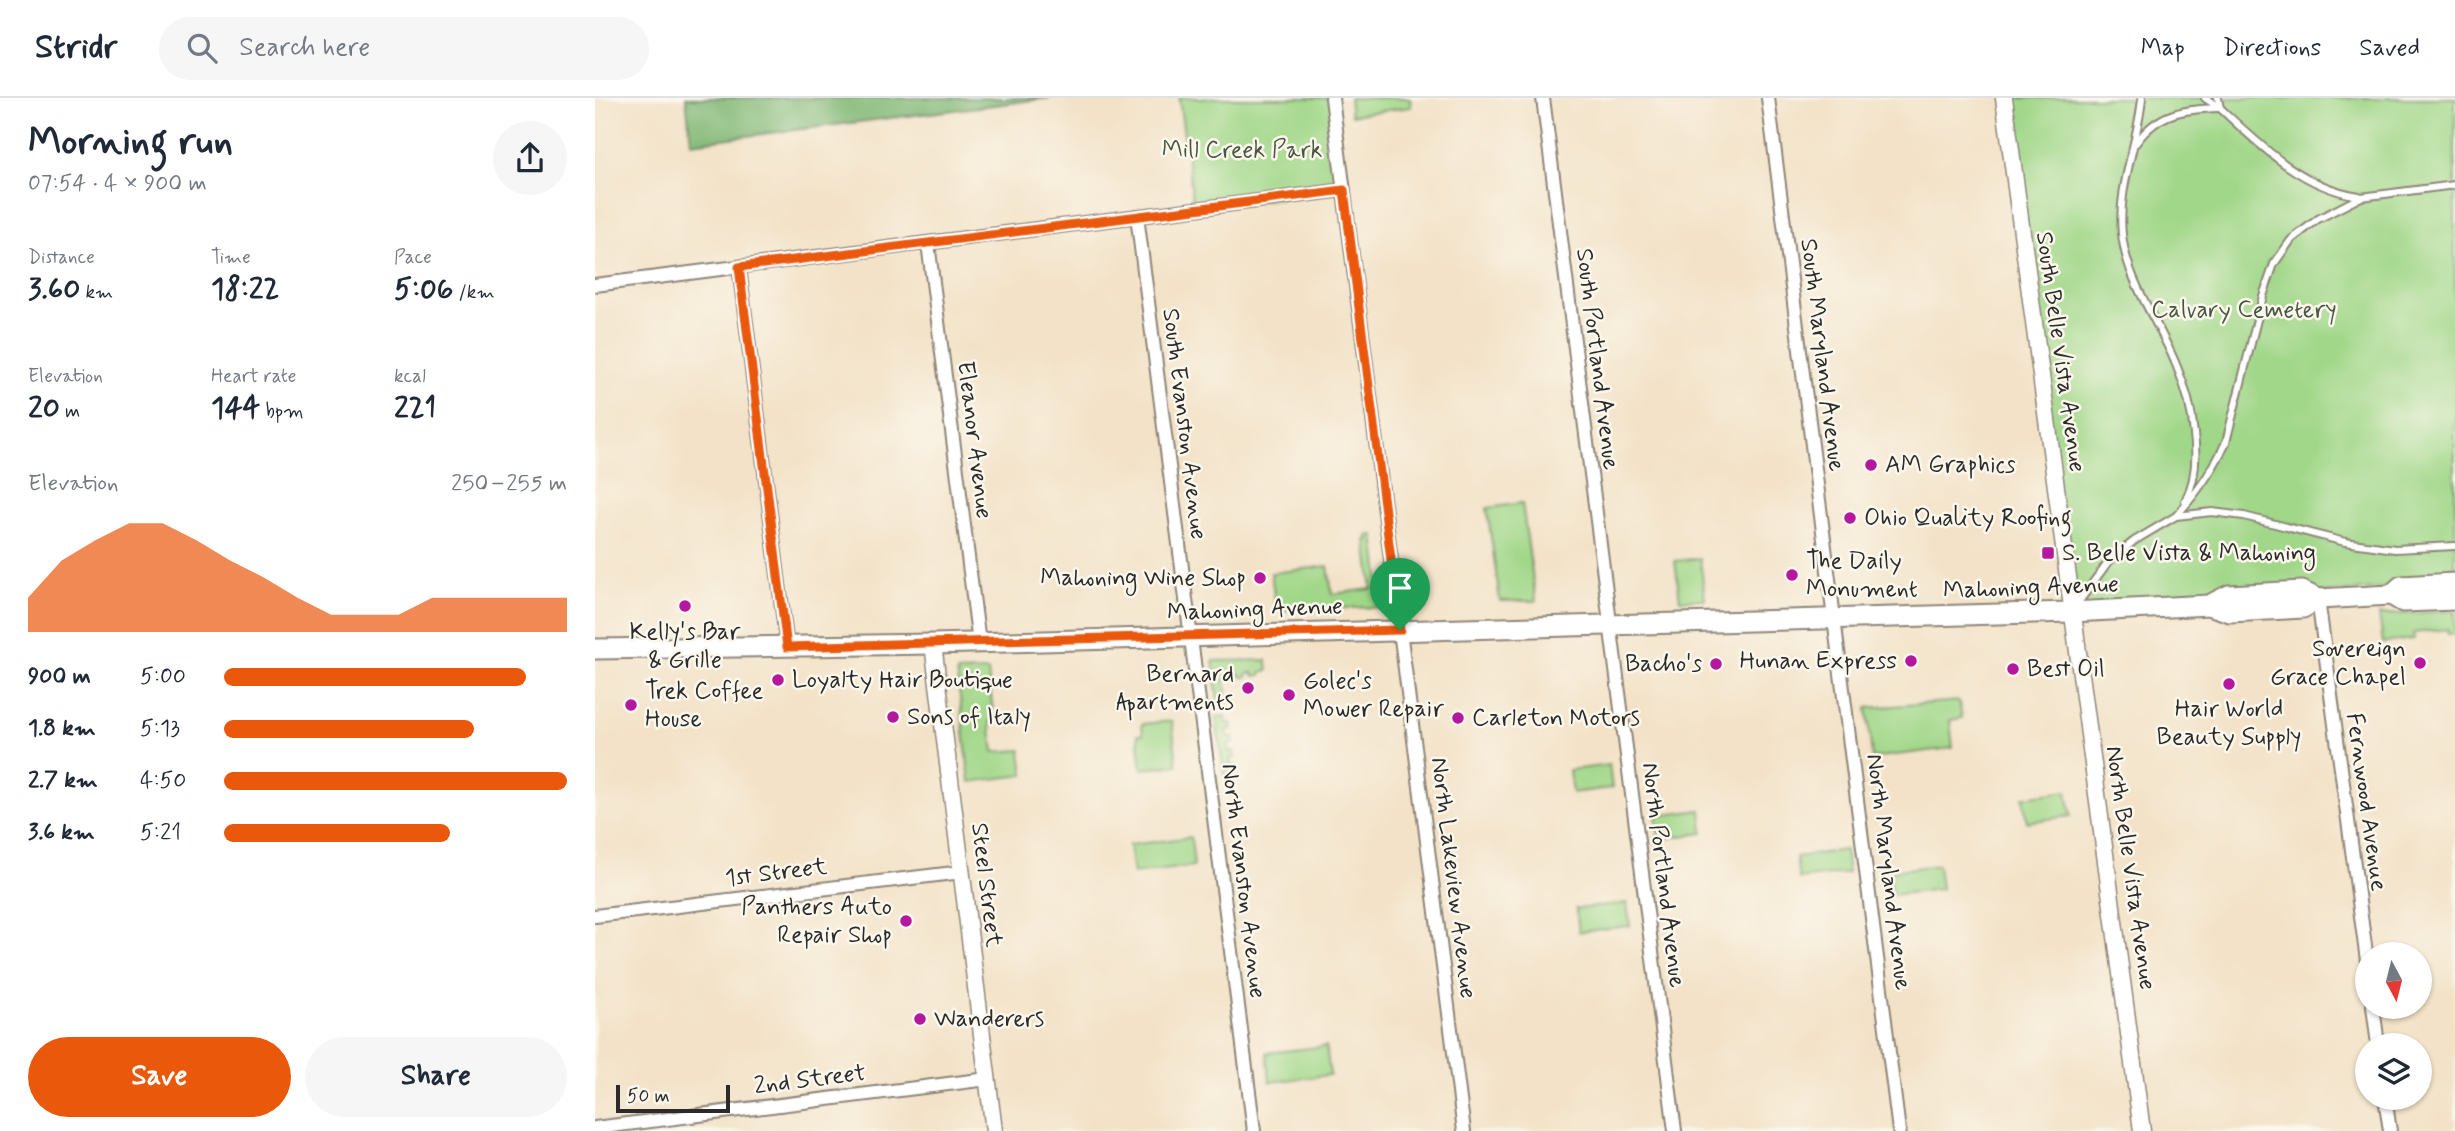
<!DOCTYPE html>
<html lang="en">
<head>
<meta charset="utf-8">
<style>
  :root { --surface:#fff; --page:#f6f6f7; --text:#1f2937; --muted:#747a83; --line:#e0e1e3; --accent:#ea580c }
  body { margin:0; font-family:Mynerve,sans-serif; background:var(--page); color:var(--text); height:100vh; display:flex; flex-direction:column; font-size:26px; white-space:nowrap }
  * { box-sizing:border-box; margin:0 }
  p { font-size:23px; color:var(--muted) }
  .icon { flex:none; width:38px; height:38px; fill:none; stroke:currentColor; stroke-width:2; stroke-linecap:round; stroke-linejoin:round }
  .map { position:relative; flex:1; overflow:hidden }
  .details { display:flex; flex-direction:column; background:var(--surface); width:595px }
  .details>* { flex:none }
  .needle { width:46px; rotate:173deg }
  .tools { position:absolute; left:1760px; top:844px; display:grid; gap:14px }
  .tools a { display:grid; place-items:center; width:77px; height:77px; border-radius:50%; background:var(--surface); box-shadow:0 2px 5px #0004; font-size:35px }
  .scale { position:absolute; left:21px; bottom:18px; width:114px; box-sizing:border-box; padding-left:7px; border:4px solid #2b2b2b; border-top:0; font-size:19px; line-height:24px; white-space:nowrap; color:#2b2b2b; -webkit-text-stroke:5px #fbf7ec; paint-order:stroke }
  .pin { position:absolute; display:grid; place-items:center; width:60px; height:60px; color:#fff; margin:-72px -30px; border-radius:50% 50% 50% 0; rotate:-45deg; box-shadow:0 0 7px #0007 }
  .pin .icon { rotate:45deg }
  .round { display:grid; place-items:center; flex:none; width:74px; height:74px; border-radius:37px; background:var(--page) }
  .headline { display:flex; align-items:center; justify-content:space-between; height:119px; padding:0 28px }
  h1 { font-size:38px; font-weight:800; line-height:52px }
  .figures { display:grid; grid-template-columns:repeat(3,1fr); gap:10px; height:119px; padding:7px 28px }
  .figures div { display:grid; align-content:center }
  .figures b { font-size:30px; font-weight:800 }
  .figures small { font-size:19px; font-weight:400 }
  .figures p { font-size:19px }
  .chart { height:196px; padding:14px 28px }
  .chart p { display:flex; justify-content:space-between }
  .chart svg { width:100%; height:126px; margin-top:7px; fill:var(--accent); opacity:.7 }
  .action { display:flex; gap:14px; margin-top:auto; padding:14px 28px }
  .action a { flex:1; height:80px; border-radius:42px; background:var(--accent); color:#fff; font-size:28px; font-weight:800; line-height:80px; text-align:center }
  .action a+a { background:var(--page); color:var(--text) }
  ul { padding:0 28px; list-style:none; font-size:23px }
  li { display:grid; grid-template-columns:112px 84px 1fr; align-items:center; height:52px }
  li i { height:18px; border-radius:9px; background:var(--accent) }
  header { display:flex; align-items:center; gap:42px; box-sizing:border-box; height:98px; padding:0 35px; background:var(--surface); border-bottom:2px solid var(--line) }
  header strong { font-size:33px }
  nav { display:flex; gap:38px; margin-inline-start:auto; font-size:24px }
  .search { width:490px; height:63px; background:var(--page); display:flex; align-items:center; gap:18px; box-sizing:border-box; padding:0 24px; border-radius:38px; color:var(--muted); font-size:26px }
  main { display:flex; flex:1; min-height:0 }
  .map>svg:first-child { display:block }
  .green { fill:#a0d788; stroke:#66815a; stroke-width:2 }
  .forest { fill:#80b874; stroke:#567250; stroke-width:2 }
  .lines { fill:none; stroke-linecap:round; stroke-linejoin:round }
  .service-casing { stroke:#8f8679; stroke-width:10 }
  .minor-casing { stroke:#8f8679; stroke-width:16 }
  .tertiary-casing { stroke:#8f8679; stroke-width:19 }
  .primary-casing { stroke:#8f8679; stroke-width:23 }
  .service { stroke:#fff; stroke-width:6 }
  .minor { stroke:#fff; stroke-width:12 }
  .tertiary { stroke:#fff; stroke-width:16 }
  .primary { stroke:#fff; stroke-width:19 }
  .route-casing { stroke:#fff; stroke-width:14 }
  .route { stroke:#ea580c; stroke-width:9 }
  .poi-dot { fill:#b5179e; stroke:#fbf7ec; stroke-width:2.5 }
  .labels { text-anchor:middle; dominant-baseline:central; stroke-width:5; stroke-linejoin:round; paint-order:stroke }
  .park-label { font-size:24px; fill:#485642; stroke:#fbf7ec }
  .street-label { font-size:24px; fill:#2b2b2b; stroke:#fbf7ec }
  .poi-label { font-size:24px; fill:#2b2b2b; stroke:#fbf7ec; text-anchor:start }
</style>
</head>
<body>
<header>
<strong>Stridr</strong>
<div class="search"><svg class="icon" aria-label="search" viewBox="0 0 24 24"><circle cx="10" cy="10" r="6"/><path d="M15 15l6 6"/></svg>Search here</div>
<nav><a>Map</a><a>Directions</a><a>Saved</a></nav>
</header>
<main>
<section class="details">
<div class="headline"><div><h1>Morning run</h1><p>07:54 · 4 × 900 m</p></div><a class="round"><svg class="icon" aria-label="share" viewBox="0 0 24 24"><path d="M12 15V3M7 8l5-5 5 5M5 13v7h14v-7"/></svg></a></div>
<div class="figures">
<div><p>Distance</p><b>3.60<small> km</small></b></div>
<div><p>Time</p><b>18:22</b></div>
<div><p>Pace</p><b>5:06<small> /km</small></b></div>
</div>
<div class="figures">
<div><p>Elevation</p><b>20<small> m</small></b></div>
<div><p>Heart rate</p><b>144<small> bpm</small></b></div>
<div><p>kcal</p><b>221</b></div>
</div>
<div class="chart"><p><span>Elevation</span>250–255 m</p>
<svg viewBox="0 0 160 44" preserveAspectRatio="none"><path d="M0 44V32L10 19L20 12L30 6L40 6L50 12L60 19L70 25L80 32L90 38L100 38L110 38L120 32L130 32L140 32L150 32L160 32V44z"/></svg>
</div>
<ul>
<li><b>900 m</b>5:00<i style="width:88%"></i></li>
<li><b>1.8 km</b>5:13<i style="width:73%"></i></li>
<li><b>2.7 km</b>4:50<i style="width:100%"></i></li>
<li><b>3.6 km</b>5:21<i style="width:66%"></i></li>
</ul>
<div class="action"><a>Save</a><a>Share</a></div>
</section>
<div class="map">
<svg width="1860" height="1033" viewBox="0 0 1860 1033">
  <rect width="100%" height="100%" fill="#fbf7ec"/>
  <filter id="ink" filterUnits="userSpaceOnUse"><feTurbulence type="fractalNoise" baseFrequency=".0143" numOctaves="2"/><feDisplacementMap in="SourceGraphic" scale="14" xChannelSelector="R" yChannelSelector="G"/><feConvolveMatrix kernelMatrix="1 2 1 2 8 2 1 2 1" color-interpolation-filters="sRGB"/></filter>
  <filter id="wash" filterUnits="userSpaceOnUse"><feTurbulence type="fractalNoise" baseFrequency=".00686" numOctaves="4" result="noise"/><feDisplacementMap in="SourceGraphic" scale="28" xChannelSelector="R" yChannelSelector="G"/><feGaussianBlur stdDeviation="1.57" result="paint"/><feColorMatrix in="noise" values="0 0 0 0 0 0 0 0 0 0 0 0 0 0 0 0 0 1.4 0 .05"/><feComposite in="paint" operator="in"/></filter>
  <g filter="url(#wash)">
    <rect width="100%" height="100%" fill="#f3e2c7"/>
    <!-- green -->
    <g class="green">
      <polygon points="584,0 737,0 749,92 599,111"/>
      <polygon points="754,0 815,0 816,9 756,17"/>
      <polygon points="1409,0 1860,0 1860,485 1477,514"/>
      <polygon points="927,405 941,503 905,503 892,410"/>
      <polygon points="779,437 788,509 681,512 676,475 733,468 737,496 777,491 771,442 773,442 772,438"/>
      <polygon points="1105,460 1110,501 1085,502 1080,463"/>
      <polygon points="1860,513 1860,536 1853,536 1852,531 1818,535 1819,541 1788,545 1784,517"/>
      <polygon points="672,562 673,573 666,574 666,577 660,578 659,575 652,575 652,579 646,579 646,576 638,577 638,580 630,582 632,604 623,605 618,563"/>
      <polygon points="393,573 399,622 395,623 399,654 426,652 429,677 375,684 362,574"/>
      <polygon points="1364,603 1367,620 1355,622 1358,650 1277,660 1272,610"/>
      <polygon points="630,618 631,625 636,625 637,631 631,632 632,639 638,639 638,645 633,646 634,654 639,653 640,660 635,660 636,668 641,668 642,675 629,677 621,619"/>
      <polygon points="577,623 582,667 547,671 543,636 548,636 547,626"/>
      <polygon points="1014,667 1017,690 977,695 974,672"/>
      <polygon points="1472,693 1476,718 1432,724 1428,699"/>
      <polygon points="1106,712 1108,735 1064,741 1061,718"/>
      <polygon points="596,739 599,768 538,776 534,747"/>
      <polygon points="1250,752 1253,775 1204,781 1201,759"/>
      <polygon points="1343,767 1346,791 1297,797 1293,773"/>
      <polygon points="1032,805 1035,828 984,834 981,811"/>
      <polygon points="731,948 735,977 675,984 672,955"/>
    </g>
    <!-- forest -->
    <polygon class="forest" points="91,0 455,0 96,45"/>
  </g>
  <g filter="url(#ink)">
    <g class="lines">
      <!-- service casing -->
      <g class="service-casing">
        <g id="service">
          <path d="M1547,0C1543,46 1522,89 1527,136C1532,185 1565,225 1582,269C1591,290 1597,313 1599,336C1602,359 1601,382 1590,403"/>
          <path d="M1623,0L1625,10C1666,48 1706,89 1764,98"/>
          <path d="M1541,45C1563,14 1589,11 1625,10L1610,0"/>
          <path d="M1581,418C1602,395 1618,373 1631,344L1668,198L1679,166L1696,142L1723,121L1766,99L1860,87"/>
          <polyline points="1480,509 1513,464 1539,443 1581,418 1617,414 1649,418 1750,444 1800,451 1860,448"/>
        </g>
      </g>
      <!-- minor casing -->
      <g class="minor-casing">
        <g id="minor">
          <polyline points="737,0 869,1033"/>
          <polyline points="948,0 1080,1033"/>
          <polyline points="1173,0 1304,1033"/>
          <polyline points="542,118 659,1033"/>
          <polyline points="333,145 384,545"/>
          <polyline points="144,169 192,549"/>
          <polyline points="0,187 749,92"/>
          <polyline points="1723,501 1773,870"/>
          <polyline points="0,818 367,774"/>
          <polyline points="1778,908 1783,947"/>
          <polyline points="1790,999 1795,1033"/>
          <polyline points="0,1030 393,981"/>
        </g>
      </g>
      <!-- tertiary casing -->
      <g class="tertiary-casing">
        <g id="tertiary">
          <polyline points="1409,0 1547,1033"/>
          <polyline points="338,546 399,1033"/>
        </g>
      </g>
      <!-- primary casing -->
      <g class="primary-casing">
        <g id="primary">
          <polyline points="1796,497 1806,488 1860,485"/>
          <polyline points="1614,507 1634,497 1707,493 1723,501 1796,497 1808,504 1860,502"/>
          <polyline points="0,551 338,546 1477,514 1614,507 1635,514 1708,510 1723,501"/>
        </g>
      </g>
      <!-- service -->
      <use href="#service" class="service"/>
      <!-- minor -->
      <use href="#minor" class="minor"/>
      <!-- tertiary -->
      <use href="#tertiary" class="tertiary"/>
      <!-- primary -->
      <use href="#primary" class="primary"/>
    </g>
  </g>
  <g class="lines" filter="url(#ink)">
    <!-- route casing -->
    <g class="route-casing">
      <polygon id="route" points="749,92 805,532 192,549 144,169"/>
    </g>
    <!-- route -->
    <use href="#route" class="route"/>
  </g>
  <!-- markers -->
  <g class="poi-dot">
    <circle cx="1276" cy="367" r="7"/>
    <circle cx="1255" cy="420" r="7"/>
    <rect x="1446" y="448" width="14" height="14" rx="3.5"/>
    <circle cx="1197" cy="477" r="7"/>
    <circle cx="665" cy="480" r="7"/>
    <circle cx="90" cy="508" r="7"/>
    <circle cx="1316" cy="563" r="7"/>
    <circle cx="1825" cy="565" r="7"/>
    <circle cx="1121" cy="566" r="7"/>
    <circle cx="1418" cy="571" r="7"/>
    <circle cx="183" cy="582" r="7"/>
    <circle cx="1634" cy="586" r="7"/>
    <circle cx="653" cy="590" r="7"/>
    <circle cx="694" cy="597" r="7"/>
    <circle cx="36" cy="607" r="7"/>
    <circle cx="298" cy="619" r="7"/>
    <circle cx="863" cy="620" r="7"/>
    <circle cx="311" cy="823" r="7"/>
    <circle cx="325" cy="921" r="7"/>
  </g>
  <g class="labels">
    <!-- park labels -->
    <g class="park-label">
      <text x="647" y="52">Mill Creek Park</text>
      <text x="1649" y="212">Calvary Cemetery</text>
    </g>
    <!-- street labels -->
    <g class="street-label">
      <text transform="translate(1465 254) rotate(82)">South Belle Vista Avenue</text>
      <text transform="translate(1227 257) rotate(83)">South Maryland Avenue</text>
      <text transform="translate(1002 261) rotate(83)">South Portland Avenue</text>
      <text transform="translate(589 326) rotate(83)">South Evanston Avenue</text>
      <text transform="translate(379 342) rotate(83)">Eleanor Avenue</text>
      <text transform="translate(1436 490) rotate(-2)">Mahoning Avenue</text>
      <text transform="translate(660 512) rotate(-2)">Mahoning Avenue</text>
      <text transform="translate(1771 704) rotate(82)">Fernwood Avenue</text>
      <text transform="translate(1535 770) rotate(82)">North Belle Vista Avenue</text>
      <text transform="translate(1293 774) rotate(83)">North Maryland Avenue</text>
      <text transform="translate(181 775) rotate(-7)">1st Street</text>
      <text transform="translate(1068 777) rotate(83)">North Portland Avenue</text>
      <text transform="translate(858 780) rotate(83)">North Lakeview Avenue</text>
      <text transform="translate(648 783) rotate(83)">North Evanston Avenue</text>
      <text transform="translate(391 787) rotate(83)">Steel Street</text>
      <text transform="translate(215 982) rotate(-7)">2nd Street</text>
    </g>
    <!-- poi labels -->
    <g class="poi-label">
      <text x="1290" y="367">AM Graphics</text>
      <text x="1269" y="420">Ohio Quality Roofing</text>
      <text x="1467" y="455">S. Belle Vista &amp; Mahoning</text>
      <text x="1211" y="463">The Daily<tspan x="1211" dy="28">Monument</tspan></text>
      <text x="651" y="480" text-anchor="end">Mahoning Wine Shop</text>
      <text x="90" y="534" text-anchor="middle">Kelly's Bar<tspan x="90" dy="28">&amp; Grille</tspan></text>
      <text x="1811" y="551" text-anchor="end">Sovereign<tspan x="1811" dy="28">Grace Chapel</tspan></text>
      <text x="1302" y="563" text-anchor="end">Hunan Express</text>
      <text x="1107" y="566" text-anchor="end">Bacho's</text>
      <text x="1432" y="571">Best Oil</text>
      <text x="639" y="576" text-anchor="end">Bernard<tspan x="639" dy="28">Apartments</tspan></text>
      <text x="197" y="582">Loyalty Hair Boutique</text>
      <text x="708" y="583">Golec's<tspan x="708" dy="28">Mower Repair</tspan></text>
      <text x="50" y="593">Trek Coffee<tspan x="50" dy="28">House</tspan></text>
      <text x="1634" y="611" text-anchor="middle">Hair World<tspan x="1634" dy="28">Beauty Supply</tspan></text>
      <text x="312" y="619">Sons of Italy</text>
      <text x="877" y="620">Carleton Motors</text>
      <text x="297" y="809" text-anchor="end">Panthers Auto<tspan x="297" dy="28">Repair Shop</tspan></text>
      <text x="339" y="921">Wanderers</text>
    </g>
  </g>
</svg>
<div class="tools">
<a><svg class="needle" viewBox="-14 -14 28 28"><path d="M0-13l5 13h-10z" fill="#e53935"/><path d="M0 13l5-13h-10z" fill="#747a83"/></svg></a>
<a><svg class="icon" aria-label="layers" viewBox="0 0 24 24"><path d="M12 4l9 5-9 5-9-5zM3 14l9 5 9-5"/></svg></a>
</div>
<div class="scale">50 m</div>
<div class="pin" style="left:805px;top:532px;background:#1e9e55"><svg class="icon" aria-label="arrive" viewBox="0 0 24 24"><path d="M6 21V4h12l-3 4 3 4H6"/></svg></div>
</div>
</main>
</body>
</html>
